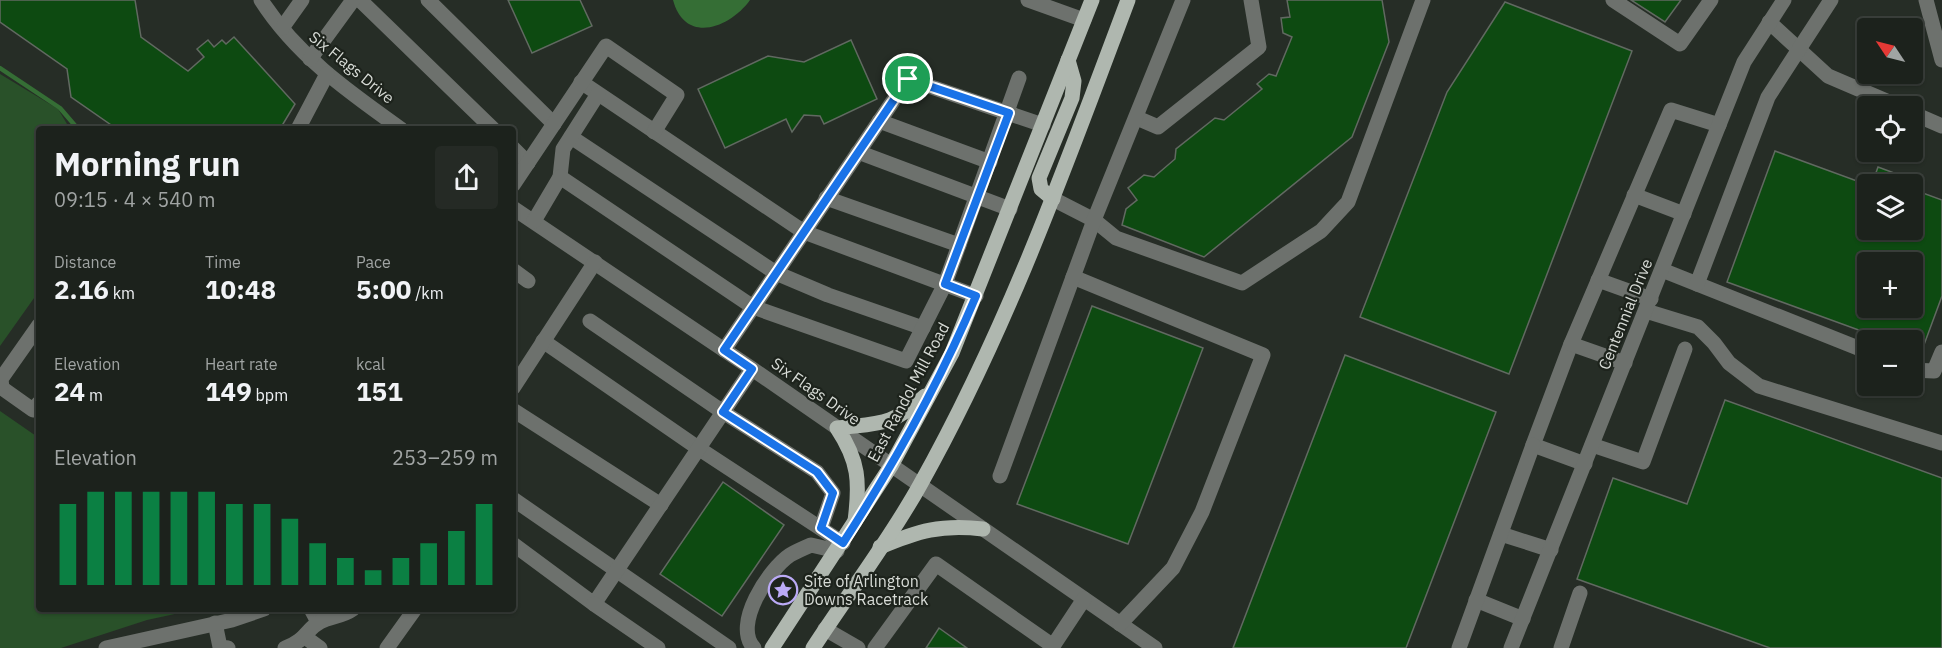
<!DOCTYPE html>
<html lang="en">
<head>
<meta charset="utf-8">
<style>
  :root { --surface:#1c221c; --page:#252a25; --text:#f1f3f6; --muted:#a0a4a3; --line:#3a3f3b; --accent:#0b8043 }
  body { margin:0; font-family:"IBM Plex Sans",sans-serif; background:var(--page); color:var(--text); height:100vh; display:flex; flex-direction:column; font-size:22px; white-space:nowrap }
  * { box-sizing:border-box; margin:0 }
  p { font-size:20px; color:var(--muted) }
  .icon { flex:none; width:33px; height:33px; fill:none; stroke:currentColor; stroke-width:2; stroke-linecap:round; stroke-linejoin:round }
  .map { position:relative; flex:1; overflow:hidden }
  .drawer { position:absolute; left:36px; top:126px; width:480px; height:486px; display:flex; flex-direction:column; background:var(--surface); border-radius:6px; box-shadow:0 2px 4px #0004,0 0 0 2px var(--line) }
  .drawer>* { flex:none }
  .needle { width:39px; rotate:305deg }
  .buttons { position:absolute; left:1857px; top:18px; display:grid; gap:12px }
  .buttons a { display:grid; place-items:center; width:66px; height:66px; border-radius:6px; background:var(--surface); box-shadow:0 2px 4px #0004,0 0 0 2px var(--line); font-size:30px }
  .pin { position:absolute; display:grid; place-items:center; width:51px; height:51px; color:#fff; margin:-26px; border:3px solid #fff; border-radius:50%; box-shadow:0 2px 6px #0007 }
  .round { display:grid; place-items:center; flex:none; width:63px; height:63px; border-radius:6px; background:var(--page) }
  .summary { display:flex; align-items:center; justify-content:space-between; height:102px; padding:0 18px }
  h1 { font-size:33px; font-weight:800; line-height:45px }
  .metrics { display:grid; grid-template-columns:repeat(3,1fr); gap:9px; height:102px; padding:6px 18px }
  .metrics div { display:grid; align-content:center }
  .metrics b { font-size:26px; font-weight:800 }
  .metrics small { font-size:16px; font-weight:400 }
  .metrics p { font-size:16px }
  .chart { height:168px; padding:12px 18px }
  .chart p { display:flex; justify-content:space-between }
  .chart svg { width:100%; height:108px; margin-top:6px; stroke:var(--accent); stroke-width:6 }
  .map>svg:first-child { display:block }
  .green { fill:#295129 }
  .water { fill:#356e35 }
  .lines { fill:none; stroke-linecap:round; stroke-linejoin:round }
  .stream { stroke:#356e35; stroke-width:4.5 }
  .building { fill:#0d4a11; stroke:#616961; stroke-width:1.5; fill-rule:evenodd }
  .minor { stroke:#6d716d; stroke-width:15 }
  .major { stroke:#afb7af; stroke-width:15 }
  .route-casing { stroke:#fff; stroke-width:12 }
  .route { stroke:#1a73e8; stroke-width:8 }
  .labels { text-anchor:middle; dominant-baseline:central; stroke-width:4.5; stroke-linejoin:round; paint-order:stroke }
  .street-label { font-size:16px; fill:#d7dbd6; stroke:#1d231c }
  .poi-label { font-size:16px; fill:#d7dbd6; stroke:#1d231c; text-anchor:start }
</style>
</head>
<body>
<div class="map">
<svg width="1942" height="648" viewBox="0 0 1942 648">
  <rect width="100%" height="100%" fill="#262d26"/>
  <!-- green -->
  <g class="green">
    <polygon points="0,74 58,109 70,129 39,129 39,291 0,346"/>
    <polygon points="0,411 39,438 39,609 198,609 147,620 61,648 0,648"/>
  </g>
  <!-- water -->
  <path class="water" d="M673,0H750C730,28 685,45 673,0Z"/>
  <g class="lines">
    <!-- stream -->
    <polyline class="stream" points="0,68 60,108 78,129"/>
  </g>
  <!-- building -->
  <g class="building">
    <polygon points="0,0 135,0 141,37 188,71 204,57 197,49 208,40 214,47 222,40 226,44 234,37 295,104 280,129 117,129 71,97 67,69 0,22"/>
    <polygon points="508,0 580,0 592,26 532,53"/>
    <polygon points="1287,0 1382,0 1389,42 1352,137 1204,257 1122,225 1126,209 1137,200 1128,188 1144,175 1154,177 1175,159 1176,149 1215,118 1224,120 1262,89 1257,84 1269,74 1276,76 1292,37 1283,33 1281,18 1290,17"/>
    <polygon points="1631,0 1681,0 1665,22"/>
    <polygon points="1505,2 1632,51 1509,374 1360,317 1447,92"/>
    <polygon points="851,40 877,99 824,124 820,116 804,115 792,132 786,119 725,148 698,89 768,56 804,62"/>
    <path d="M1775,151L1868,185V230H1912V189L1942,200V296L1918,361L1912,360V340H1886L1727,282ZM1868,262H1912V308H1868Z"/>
    <polygon points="1878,167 1921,183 1920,184 1872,184"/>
    <polygon points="1092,306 1203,348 1128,544 1017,504"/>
    <polygon points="1345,355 1496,412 1406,648 1233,648"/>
    <polygon points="1725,400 1942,478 1942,648 1770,648 1577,579 1613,478 1687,504"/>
    <polygon points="723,482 784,525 722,616 660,574"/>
    <polygon points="939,628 967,648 926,648"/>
  </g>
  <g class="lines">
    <!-- minor -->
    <g class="minor">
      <path d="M261,0C296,55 349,92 401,129"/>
      <polyline points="360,0 493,129"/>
      <polyline points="428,0 554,124"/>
      <polyline points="1028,0 1084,20"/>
      <polyline points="1613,0 1680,44 1711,0"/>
      <polyline points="1926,0 1942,60"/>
      <polyline points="1769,22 1828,76 1898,106"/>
      <polyline points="282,28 302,0"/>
      <polyline points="310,59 353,0"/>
      <polyline points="581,82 804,232 976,296"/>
      <polyline points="1912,113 1942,126"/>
      <polyline points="1137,118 1158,127 1259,47 1251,0"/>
      <polyline points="879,121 990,162"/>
      <polyline points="298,129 327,74"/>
      <polyline points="571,137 776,273 828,295 923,328"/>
      <polyline points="513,148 528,163"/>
      <polyline points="858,152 1010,209"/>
      <polyline points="560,177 563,149 598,94"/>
      <polyline points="513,185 606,46 677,95 654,132"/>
      <polyline points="1634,195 1684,214"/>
      <polyline points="826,198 959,245"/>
      <polyline points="1053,199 1094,220 1116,238 1242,283 1321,231 1348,202 1423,0"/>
      <polyline points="513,208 748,366 1155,648"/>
      <polyline points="534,221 560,177 753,307 906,361 945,284 1019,78"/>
      <polyline points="513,270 528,281"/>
      <polyline points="1662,270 1868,352"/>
      <polyline points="1073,277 1263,355 1202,512 1173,568 1120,624"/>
      <polyline points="1598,280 1651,299"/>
      <polyline points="1697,284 1768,97 1831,0"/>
      <polyline points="1646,311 1698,327 1714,343 1729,363 1759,386 1942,443"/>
      <polyline points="590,321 723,412 817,472 833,493 821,528"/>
      <polyline points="39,325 1,379 2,388 33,410 39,403"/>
      <polyline points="543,341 698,448 843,543"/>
      <polyline points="1571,344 1533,445 1585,464"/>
      <polyline points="724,350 908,79 1043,125"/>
      <polyline points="1625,363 1571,344 1671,110 1719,125"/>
      <polyline points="1912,370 1934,371 1942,352"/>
      <polyline points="513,388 595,262"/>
      <polyline points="513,410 661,505"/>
      <polyline points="1592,445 1643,462 1685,349"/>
      <polyline points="1000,476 1094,220 1183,0"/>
      <polyline points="513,499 729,648"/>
      <polyline points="1501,534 1551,550"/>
      <polyline points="513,544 594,604 752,369"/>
      <polyline points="1476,600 1523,619"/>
      <polyline points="594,604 658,648"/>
      <polyline points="311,609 318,622"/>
      <polyline points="215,623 220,647 228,648"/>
      <polyline points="825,629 858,648"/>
      <polyline points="305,637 320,648"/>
      <polyline points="106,648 232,620 264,609"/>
      <path d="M285,648C307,640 306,629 320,622C331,616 342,617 353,609"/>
      <polyline points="387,648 415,609"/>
      <path d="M754,648C732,625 769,569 790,555C797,551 804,548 811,545L837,551"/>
      <polyline points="875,648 936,564 1053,646 1084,599"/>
      <polyline points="1459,648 1533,445"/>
      <polyline points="1511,648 1744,62 1784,0"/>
      <polyline points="1561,648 1580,593"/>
    </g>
    <!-- major -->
    <g class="major">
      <polyline points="1053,199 1041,189 1039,178 1072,98 1074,81 1068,60"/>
      <path d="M855,521C860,482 859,461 837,428C879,423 891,427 925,396"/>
      <path d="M880,547C918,531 941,524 983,529"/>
      <polyline points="772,648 891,466 952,353 1092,0"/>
      <path d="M813,648C848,594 889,541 920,485C1007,330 1066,165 1128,0"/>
    </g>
  </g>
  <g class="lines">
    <!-- route casing -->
    <g class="route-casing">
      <path id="route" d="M908,79L1009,113L945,284L976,296C940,382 894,464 843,543L821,528L833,493L817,472L723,412L752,369L724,350Z"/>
    </g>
    <!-- route -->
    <use href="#route" class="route"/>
  </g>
  <!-- icons -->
  <defs>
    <g id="sight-ring" transform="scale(1.5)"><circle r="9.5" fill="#1d231c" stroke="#bbaaf6" stroke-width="1.5"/><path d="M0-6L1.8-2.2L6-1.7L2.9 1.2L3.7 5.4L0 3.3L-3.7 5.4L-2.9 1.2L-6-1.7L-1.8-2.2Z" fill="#bbaaf6"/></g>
  </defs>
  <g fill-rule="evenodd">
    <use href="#sight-ring" x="783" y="590"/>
  </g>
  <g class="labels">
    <!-- street labels -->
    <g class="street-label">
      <text transform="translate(352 67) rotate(39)">Six Flags Drive</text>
      <text transform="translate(1625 314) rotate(-68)">Centennial Drive</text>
      <text transform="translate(816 391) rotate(35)">Six Flags Drive</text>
      <text transform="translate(908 392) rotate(-62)">East Randol Mill Road</text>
    </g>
    <!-- poi labels -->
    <g class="poi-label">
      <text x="804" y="581">Site of Arlington<tspan x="804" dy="18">Downs Racetrack</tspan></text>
    </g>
  </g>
</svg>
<div class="buttons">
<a><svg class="needle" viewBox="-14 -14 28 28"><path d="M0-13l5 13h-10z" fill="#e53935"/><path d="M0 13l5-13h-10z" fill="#a0a4a3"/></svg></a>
<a><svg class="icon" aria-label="locate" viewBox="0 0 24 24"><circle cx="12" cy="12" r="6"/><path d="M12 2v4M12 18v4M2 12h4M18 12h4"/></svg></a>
<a><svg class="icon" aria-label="layers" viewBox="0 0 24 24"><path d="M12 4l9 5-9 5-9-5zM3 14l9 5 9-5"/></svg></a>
<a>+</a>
<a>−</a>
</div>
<div class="pin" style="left:908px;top:79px;background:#1e9e55"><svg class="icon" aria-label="arrive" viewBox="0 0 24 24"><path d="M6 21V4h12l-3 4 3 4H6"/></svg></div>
<section class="drawer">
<div class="summary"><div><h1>Morning run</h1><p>09:15 · 4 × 540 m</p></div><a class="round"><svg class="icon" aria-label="share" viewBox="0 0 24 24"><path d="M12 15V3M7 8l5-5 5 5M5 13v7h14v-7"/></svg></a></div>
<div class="metrics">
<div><p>Distance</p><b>2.16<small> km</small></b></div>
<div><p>Time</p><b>10:48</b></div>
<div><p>Pace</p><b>5:00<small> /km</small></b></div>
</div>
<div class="metrics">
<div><p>Elevation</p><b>24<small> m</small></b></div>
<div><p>Heart rate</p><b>149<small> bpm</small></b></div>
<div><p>kcal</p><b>151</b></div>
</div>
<div class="chart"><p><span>Elevation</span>253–259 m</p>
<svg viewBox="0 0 160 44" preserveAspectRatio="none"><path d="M5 44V11M15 44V6M25 44V6M35 44V6M45 44V6M55 44V6M65 44V11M75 44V11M85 44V17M95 44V27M105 44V33M115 44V38M125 44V33M135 44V27M145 44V22M155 44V11"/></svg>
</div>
</section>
</div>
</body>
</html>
